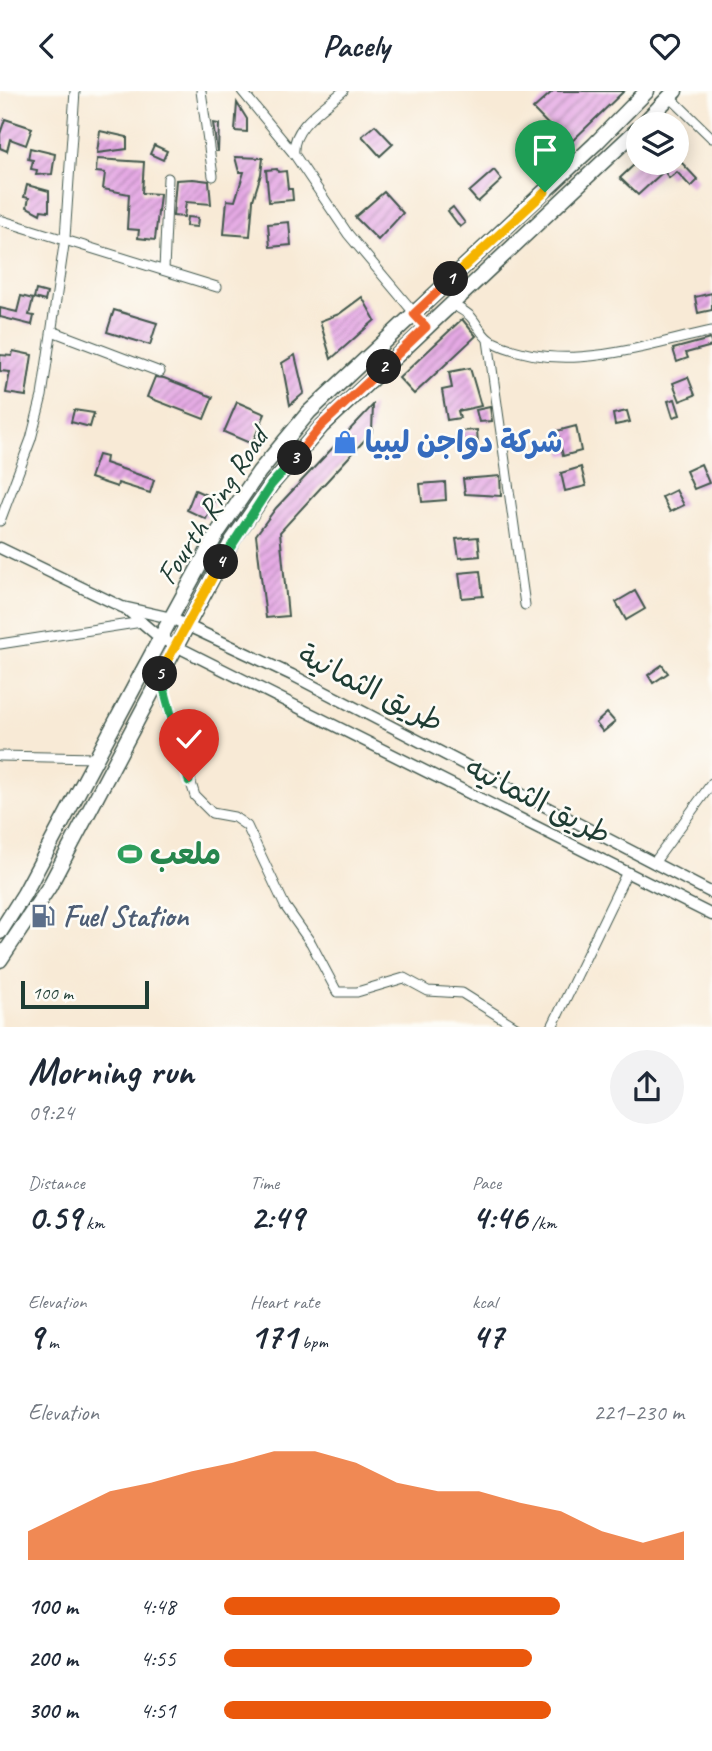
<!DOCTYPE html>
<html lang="en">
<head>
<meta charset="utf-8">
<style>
  :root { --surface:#fff; --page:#f2f2f3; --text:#1f2937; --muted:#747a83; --accent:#ea580c }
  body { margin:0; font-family:Caveat,"Playpen Sans Arabic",sans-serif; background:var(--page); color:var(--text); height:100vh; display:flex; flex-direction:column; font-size:26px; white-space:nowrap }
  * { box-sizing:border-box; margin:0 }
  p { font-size:23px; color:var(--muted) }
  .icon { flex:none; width:38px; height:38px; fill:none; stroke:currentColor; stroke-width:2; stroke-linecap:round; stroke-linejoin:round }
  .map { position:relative; height:936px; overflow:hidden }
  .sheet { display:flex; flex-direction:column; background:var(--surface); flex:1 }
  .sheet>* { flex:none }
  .fabs { position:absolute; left:626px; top:21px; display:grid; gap:14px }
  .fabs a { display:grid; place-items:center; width:63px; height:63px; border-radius:50%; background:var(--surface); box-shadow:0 4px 18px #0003; font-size:35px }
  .scale { position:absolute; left:21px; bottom:18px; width:128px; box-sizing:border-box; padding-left:7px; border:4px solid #1f3d34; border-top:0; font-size:19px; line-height:24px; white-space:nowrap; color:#1f3d34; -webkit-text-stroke:5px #fdfcf7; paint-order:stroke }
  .pin { position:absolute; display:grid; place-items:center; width:60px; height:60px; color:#fff; margin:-72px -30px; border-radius:50% 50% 50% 0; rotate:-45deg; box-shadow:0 0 7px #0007 }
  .pin .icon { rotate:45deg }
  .km { position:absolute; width:35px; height:35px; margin:-18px; border-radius:50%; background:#222; color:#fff; font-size:19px; line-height:35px; text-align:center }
  .round { display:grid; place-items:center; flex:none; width:74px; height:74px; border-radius:37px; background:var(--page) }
  .head { display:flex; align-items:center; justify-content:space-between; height:119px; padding:0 28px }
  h1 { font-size:38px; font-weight:800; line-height:52px }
  .figures { display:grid; grid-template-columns:repeat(3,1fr); gap:10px; height:119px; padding:7px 28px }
  .figures div { display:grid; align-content:center }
  .figures b { font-size:35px; font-weight:800 }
  .figures small { font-size:19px; font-weight:400 }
  .figures p { font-size:19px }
  .chart { height:196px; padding:14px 28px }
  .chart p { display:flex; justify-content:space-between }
  .chart svg { width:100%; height:126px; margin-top:7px; fill:var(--accent); opacity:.7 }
  ul { padding:0 28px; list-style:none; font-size:23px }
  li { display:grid; grid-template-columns:112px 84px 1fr; align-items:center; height:52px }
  li i { height:18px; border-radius:9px; background:var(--accent) }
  header { display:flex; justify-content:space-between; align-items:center; height:91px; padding:0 28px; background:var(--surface); font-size:32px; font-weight:800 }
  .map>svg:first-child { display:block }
  .building { fill:url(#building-hatch) }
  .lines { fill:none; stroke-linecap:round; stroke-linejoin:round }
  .minor-casing { stroke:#40574c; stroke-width:11 }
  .tertiary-casing { stroke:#40574c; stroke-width:13 }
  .primary-casing { stroke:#40574c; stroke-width:17 }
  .minor { stroke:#fff; stroke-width:9 }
  .tertiary { stroke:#fff; stroke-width:10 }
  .primary { stroke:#fff; stroke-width:14 }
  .split-1-casing { stroke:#fff; stroke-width:14 }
  .split-2-casing { stroke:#fff; stroke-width:14 }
  .split-3-casing { stroke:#fff; stroke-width:14 }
  .split-4-casing { stroke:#fff; stroke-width:14 }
  .split-5-casing { stroke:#fff; stroke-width:14 }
  .split-6-casing { stroke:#fff; stroke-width:14 }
  .split-1 { stroke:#f5b400; stroke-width:9 }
  .split-2 { stroke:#f0652b; stroke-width:9 }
  .split-3 { stroke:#f0652b; stroke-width:9 }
  .split-4 { stroke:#22a559; stroke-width:9 }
  .split-5 { stroke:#f5b400; stroke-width:9 }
  .split-6 { stroke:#22a559; stroke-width:9 }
  .labels { text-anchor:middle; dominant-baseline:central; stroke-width:5; stroke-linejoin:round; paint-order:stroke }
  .shop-label { font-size:30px; font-weight:bold; fill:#366cbe; stroke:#fdfcf7; text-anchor:start }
  .street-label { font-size:30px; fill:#1f3d34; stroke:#fdfcf7 }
  .leisure-label { font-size:30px; font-weight:bold; fill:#27864d; stroke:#fdfcf7; text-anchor:start }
  .service-label { font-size:30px; font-weight:bold; fill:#4e5e75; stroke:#fdfcf7; text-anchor:start }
</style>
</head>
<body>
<header><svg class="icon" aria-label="back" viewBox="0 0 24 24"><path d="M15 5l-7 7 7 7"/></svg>Pacely<svg class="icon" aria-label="heart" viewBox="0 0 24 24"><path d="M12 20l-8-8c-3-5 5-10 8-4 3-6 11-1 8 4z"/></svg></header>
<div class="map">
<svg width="712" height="936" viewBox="0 0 712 936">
  <defs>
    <pattern id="building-hatch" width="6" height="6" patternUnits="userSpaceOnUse" patternTransform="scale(1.75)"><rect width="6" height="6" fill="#e5a9e4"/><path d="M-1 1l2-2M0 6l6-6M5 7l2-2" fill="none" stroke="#b98bba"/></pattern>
  </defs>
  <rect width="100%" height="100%" fill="#fdfcf7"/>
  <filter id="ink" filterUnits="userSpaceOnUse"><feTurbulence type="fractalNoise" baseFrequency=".0143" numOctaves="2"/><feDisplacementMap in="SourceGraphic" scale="14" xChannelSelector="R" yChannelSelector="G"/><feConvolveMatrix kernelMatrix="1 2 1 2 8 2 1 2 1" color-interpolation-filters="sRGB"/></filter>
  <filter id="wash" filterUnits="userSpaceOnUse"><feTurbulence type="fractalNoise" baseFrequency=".00686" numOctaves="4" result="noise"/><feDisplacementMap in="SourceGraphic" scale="28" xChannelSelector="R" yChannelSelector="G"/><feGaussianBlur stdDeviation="1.57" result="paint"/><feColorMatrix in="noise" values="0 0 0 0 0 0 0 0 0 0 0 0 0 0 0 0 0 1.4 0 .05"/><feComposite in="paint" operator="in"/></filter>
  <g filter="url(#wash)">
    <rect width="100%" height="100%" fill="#f8ead6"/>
    <g id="blocks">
      <!-- building -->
      <g class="building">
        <polygon points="553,0 624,0 568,54 533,18"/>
        <polygon points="237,12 247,28 247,41 235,40"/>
        <polygon points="5,28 32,37 26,54 10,48 7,60 0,57 0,43"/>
        <polygon points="213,32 219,33 218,60 217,60"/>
        <polygon points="375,34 393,53 380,65 362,45"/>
        <polygon points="100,40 127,46 127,58 97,62"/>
        <polygon points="154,54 167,60 163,69 150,63"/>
        <polygon points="30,57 55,63 52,83 36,84 37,79 31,78 33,69 28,68"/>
        <polygon points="235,66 263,67 261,83 253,109 250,145 224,143 227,109 235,110 244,81 239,81"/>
        <polygon points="97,68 144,71 142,102 160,103 155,149 138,147 139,139 127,138 129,103 103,98 105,82 96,81"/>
        <polygon points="636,72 682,72 698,89 691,96 677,81 669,87 664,80 638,104 620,87"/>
        <polygon points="277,78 278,81 286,80 288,98 292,98 293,109 269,111 266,79"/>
        <polygon points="494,79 502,89 478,111 469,101"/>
        <polygon points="193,88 209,90 211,113 186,111 184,126 173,125 176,89"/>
        <polygon points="27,94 49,100 49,120 41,119 40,123 27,116 29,107 24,106"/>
        <polygon points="384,101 403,122 378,149 355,126"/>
        <polygon points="453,116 465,132 460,136 448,120"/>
        <polygon points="187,126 198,127 197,136 186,135"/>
        <polygon points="289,131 291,154 270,156 268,133"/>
        <polygon points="36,199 47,202 45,210 34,207"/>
        <polygon points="712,202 712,219 698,222 695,206"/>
        <polygon points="21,205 33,208 29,224 34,225 32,234 0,226 0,217 17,221"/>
        <polygon points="362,206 375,229 331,268 320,230 339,223"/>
        <polygon points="114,219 157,232 150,254 107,241"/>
        <polygon points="462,228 476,245 414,303 399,287"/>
        <polygon points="710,248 712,255 686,262 688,267 677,271 673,258"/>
        <polygon points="13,260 32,264 26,305 6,302 10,281 0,280 0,264 12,265"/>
        <polygon points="295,264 304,302 290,314 282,272"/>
        <polygon points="470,277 481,315 458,320 460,327 447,329 442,299 452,297 449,281"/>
        <polygon points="155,286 164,287 213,306 204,328 147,306"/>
        <polygon points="688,286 695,304 680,310 673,292"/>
        <polygon points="675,308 680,324 673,326 668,310"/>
        <polygon points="237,311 265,323 252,353 224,341"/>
        <polygon points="373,314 372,341 280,441 288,525 266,527 256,444 276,417"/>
        <polygon points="490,316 492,330 479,331 476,319"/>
        <polygon points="74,319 94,322 90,336 71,331"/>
        <polygon points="627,320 630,331 615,334 613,323"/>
        <polygon points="576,335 581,360 563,365 557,340"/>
        <polygon points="477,339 478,354 461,355 460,340"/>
        <polygon points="98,364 106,366 105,372 154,389 150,402 118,392 117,396 90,387"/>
        <polygon points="701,373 709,392 694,398 686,380"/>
        <polygon points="581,376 586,395 565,400 561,382"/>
        <polygon points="500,385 501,405 465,403 463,388"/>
        <polygon points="445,391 446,409 422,411 420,393"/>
        <polygon points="195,399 215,408 206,428 187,419"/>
        <polygon points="676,399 684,414 670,421 662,406"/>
        <polygon points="478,446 480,465 459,467 456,448"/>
        <polygon points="480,480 483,505 462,507 459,482"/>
        <polygon points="635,500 645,518 626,529 616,511"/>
        <polygon points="662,574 668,582 653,592 648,584"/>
        <polygon points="607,622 615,631 603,641 596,632"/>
      </g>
    </g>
  </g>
  <g filter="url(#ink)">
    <use href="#blocks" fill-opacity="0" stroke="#40574c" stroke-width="2"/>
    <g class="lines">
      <!-- minor casing -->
      <g class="minor-casing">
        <g id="minor">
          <polyline points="201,0 213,85"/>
          <polyline points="242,0 294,63"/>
          <path d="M343,0C324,17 291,36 294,63L348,143L426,236"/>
          <polyline points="670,6 712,47"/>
          <polyline points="0,129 217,196"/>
          <polyline points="164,179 168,87"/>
          <path d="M452,213C458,217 465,220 470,225C477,232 482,245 491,250C561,285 641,255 712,240"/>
          <polyline points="52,240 160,281"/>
          <polyline points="488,249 525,514"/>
          <polyline points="0,430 31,348 42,305 65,147 75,0"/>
          <polyline points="0,553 142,531"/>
          <polyline points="159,586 195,705 212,722 234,726 247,735 285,815 311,852 337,901 357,901 404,887 428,900 462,902 516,936"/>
          <polyline points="0,665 96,667"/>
          <polyline points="654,772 712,692"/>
          <polyline points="552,936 627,781"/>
        </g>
      </g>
      <!-- tertiary casing -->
      <g class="tertiary-casing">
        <g id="tertiary">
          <polyline points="0,457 122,516 171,527 292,584 712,802"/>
          <polyline points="125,517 160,547 712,824"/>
        </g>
      </g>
      <!-- primary casing -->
      <g class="primary-casing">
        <g id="primary">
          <polyline points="643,33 675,0"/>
          <polyline points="0,841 24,803 171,527 218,441 259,381 309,321 595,53 647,0"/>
          <polyline points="0,869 49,796 232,450 271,394 322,335 639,37"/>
        </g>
      </g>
      <!-- minor -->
      <use href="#minor" class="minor"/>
      <!-- tertiary -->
      <use href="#tertiary" class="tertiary"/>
      <!-- primary -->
      <use href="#primary" class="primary"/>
    </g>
  </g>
  <g class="lines" filter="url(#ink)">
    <!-- split-1 casing -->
    <g class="split-1-casing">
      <polyline id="split-1" points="451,188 545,101"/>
    </g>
    <!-- split-2 casing -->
    <g class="split-2-casing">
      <polyline id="split-2" points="384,276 426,236 414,223 451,188"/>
    </g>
    <!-- split-3 casing -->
    <g class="split-3-casing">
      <polyline id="split-3" points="295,367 321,335 384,276"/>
    </g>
    <!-- split-4 casing -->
    <g class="split-4-casing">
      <polyline id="split-4" points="221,471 271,394 295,367"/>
    </g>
    <!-- split-5 casing -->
    <g class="split-5-casing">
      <polyline id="split-5" points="160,583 221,471"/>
    </g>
    <!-- split-6 casing -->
    <g class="split-6-casing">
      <polyline id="split-6" points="160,583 189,690"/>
    </g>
    <!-- split-1 -->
    <use href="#split-1" class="split-1"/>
    <!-- split-2 -->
    <use href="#split-2" class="split-2"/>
    <!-- split-3 -->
    <use href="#split-3" class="split-3"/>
    <!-- split-4 -->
    <use href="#split-4" class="split-4"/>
    <!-- split-5 -->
    <use href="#split-5" class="split-5"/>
    <!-- split-6 -->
    <use href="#split-6" class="split-6"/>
  </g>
  <!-- icons -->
  <defs>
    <g id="shop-bare" transform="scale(1.89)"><path d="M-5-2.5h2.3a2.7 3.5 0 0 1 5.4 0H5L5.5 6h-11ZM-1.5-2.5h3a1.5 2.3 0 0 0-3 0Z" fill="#3f7fe0" stroke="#fdfcf7" stroke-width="2.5" paint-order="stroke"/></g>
    <g id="stadium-bare" transform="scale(1.89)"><path d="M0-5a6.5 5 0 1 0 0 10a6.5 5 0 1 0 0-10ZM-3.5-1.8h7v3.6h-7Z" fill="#2e9e5b" stroke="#fdfcf7" stroke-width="2.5" paint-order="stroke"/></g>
    <g id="fuel-bare" transform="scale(1.89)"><path d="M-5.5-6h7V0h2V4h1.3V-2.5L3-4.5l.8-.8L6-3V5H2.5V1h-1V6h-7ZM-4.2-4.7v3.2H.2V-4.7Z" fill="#5c6f8a" stroke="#fdfcf7" stroke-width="2.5" paint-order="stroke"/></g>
  </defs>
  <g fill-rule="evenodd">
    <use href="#shop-bare" x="345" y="351"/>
    <use href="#stadium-bare" x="130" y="763"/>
    <use href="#fuel-bare" x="43" y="825"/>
  </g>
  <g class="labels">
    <!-- shop labels -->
    <g class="shop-label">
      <text x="365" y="351">شركة دواجن ليبيا</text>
    </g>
    <!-- street labels -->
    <g class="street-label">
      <text transform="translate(212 415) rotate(-57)">Fourth Ring Road</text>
      <text transform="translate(371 597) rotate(27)">طريق الثمانية</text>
      <text transform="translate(538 709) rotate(27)">طريق الثمانيه</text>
    </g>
    <!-- leisure labels -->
    <g class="leisure-label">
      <text x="150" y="763">ملعب</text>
    </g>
    <!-- service labels -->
    <g class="service-label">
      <text x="63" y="825">Fuel Station</text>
    </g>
  </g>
</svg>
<div class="fabs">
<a><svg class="icon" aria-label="layers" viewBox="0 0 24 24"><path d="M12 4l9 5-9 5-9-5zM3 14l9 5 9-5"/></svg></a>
</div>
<div class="scale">100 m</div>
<div class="pin" style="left:545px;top:101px;background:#1e9e55"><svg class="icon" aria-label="arrive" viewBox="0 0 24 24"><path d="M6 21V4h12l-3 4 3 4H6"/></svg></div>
<div class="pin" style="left:189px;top:690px;background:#d93025"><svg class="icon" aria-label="check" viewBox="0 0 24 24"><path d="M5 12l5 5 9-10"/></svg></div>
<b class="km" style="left:451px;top:188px">1</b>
<b class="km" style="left:384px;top:276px">2</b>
<b class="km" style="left:295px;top:367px">3</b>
<b class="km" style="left:221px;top:471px">4</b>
<b class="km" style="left:160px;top:583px">5</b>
</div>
<section class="sheet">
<div class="head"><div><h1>Morning run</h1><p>09:24</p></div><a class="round"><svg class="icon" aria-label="share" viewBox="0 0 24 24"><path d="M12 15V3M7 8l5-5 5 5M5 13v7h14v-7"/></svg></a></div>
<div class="figures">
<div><p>Distance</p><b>0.59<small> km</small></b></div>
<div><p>Time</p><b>2:49</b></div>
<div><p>Pace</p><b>4:46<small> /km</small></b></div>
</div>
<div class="figures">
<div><p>Elevation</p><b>9<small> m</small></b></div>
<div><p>Heart rate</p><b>171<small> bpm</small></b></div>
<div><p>kcal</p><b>47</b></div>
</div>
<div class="chart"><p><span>Elevation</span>221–230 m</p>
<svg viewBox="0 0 160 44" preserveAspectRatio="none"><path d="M0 44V34L10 27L20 20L30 17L40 13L50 10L60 6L70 6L80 10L90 17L100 20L110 20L120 24L130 27L140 34L150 38L160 34V44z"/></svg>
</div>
<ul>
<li><b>100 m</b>4:48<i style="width:73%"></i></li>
<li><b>200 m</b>4:55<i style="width:67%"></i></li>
<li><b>300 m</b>4:51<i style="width:71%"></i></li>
</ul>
</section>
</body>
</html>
